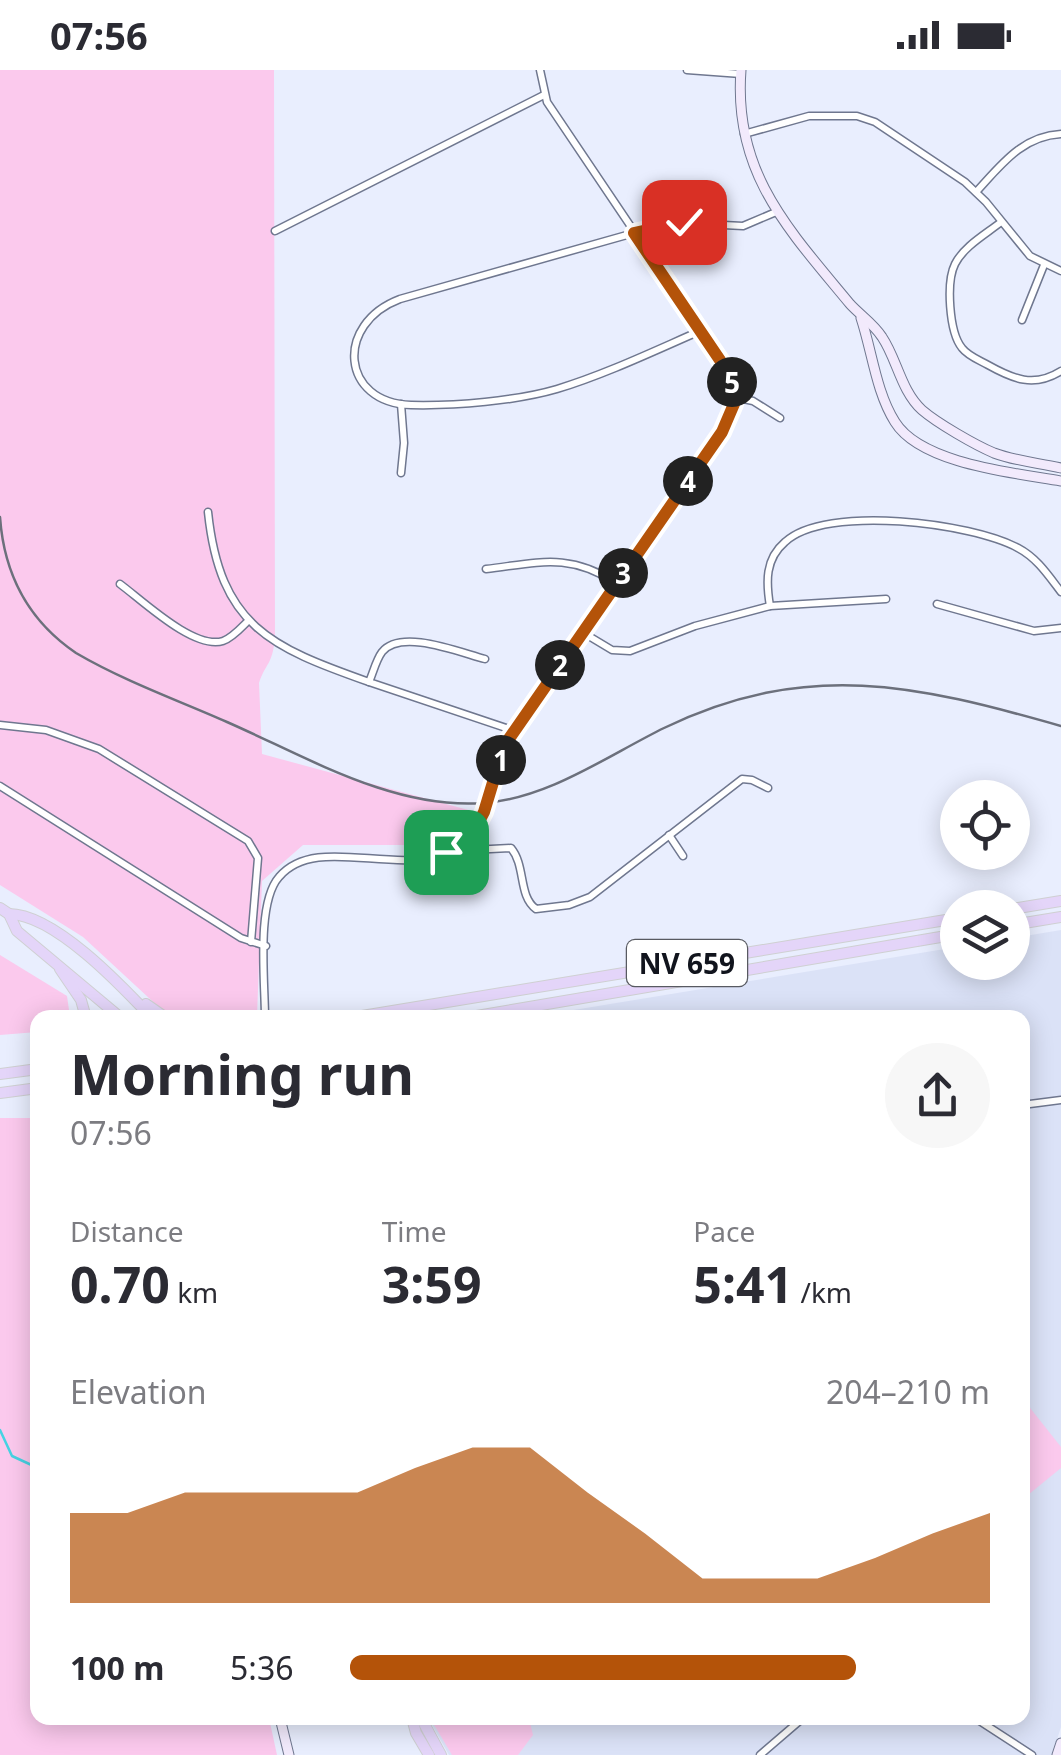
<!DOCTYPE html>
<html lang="en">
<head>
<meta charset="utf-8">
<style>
  :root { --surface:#fff; --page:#f7f7f7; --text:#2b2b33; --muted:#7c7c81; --accent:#b45309 }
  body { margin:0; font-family:"Noto Sans",sans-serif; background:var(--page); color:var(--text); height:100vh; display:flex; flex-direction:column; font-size:38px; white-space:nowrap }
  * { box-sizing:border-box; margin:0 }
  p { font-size:32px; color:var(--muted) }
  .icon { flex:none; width:55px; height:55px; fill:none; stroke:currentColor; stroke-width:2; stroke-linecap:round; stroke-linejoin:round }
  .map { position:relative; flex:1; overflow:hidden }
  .details { position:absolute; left:30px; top:940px; width:1000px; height:715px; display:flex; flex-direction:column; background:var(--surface); border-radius:20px; box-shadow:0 5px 25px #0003 }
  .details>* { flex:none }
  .tools { position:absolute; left:940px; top:710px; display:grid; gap:20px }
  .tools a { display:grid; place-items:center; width:90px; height:90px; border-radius:50%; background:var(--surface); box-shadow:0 5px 25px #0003; font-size:50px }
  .pin { position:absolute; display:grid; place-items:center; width:85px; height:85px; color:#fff; margin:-42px; border-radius:20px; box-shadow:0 5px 15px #0006 }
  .km { position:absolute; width:50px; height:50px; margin:-25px; border-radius:50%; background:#222; color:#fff; font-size:28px; line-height:50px; text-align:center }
  .round { display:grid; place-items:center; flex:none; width:105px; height:105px; border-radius:52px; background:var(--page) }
  .headline { display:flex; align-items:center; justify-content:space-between; height:170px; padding:0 40px }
  h1 { font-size:55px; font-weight:700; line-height:75px }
  .figures { display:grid; grid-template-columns:repeat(3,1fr); gap:15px; height:170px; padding:10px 40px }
  .figures div { display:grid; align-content:center }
  .figures b { font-size:50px; font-weight:700 }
  .figures small { font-size:28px; font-weight:400 }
  .figures p { font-size:28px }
  .chart { height:280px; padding:20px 40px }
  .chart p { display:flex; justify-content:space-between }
  .chart svg { width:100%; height:180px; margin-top:10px; fill:var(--accent); opacity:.7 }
  ul { padding:0 40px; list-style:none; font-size:32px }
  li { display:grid; grid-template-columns:160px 120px 1fr; align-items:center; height:75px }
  li i { height:25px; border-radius:12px; background:var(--accent) }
  .status { display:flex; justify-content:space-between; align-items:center; height:70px; padding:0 50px; background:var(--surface); direction:ltr }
  .status svg { height:28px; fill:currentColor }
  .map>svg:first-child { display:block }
  .built { fill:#dbe2f7 }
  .green { fill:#fbc9ed }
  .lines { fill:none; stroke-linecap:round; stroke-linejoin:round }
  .stream { stroke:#46d3e3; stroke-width:2.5 }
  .street-casing { stroke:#6f778f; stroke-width:9 }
  .secondary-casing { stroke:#6f778f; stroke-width:11 }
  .primary-casing { stroke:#cfd0d2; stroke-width:12 }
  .street { stroke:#fff; stroke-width:6 }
  .secondary { stroke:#f2eafc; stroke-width:9 }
  .primary { stroke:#e4d5f9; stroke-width:10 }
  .rail { stroke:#6c707c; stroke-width:2.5 }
  .route-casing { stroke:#fff; stroke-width:20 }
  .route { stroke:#b45309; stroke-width:12 }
  .labels { text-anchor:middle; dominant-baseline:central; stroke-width:10; stroke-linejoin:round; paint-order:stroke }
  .shield { fill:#fff; stroke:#585a61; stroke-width:2.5 }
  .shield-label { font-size:28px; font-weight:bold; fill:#11141d }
</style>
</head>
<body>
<div class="status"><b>07:56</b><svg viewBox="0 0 49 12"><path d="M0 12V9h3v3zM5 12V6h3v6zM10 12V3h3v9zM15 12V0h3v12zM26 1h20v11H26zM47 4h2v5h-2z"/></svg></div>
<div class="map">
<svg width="1061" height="1685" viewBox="0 0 1061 1685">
  <rect width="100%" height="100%" fill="#e9eefe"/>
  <!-- built -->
  <polygon class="built" points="1061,860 1061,1657 1052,1685 449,1685 428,1648 1022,1648 1022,948 531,947 957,877 958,892 1012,892 1013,868"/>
  <!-- green -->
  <g class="green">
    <path d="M0,0H274L275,568C272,596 266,592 259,613L262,684L472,741L425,775H303L262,811L257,946L252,947H179L163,941L83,867L0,815Z"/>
    <polygon points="0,885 67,926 70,947 38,948 37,962 0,965"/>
    <polygon points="0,1048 37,1048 38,1648 269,1648 277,1685 0,1685"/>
    <polygon points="1023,1329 1061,1377 1061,1398 1023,1429"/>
    <polygon points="430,1648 529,1648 533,1665 518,1685 452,1685"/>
  </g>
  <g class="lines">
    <!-- stream -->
    <polyline class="stream" points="0,1360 12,1386 38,1398"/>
    <!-- street casing -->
    <g class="street-casing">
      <g id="street">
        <polyline points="687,0 741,4"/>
        <polyline points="744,64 809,46 857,46 875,52 965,112 986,132 1030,186 1061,201"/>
        <path d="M976,122C1001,95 1022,66 1061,64"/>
        <path d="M1001,152C986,164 964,176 955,194C946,212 949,262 962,278C968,286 979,290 988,295C1013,309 1034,318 1061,301"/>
        <polyline points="275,161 544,25"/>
        <polyline points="1022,250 1044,195"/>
        <path d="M700,261C654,281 606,304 557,319C516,331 455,336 411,335C341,333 334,254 400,229L634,163L684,153L743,156L776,142"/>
        <polyline points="734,327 753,331 780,348"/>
        <polyline points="401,334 404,373 401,403"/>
        <path d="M208,442C220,556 270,577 369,612"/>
        <path d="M486,499C538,493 569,482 616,513"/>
        <path d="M120,514C143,531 194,580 223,571C232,568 241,558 248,551"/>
        <polyline points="937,534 1034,561 1061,558"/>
        <path d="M770,536C766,512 765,489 785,472C826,434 972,453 1018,478C1037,488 1048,505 1061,522"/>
        <polyline points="582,562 612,580 630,581 695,556 770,536 886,529"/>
        <path d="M485,589C461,583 401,558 382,582C376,590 373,603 369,612L515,661"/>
        <polyline points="0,655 46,660 99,679 248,771 258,788 251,872"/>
        <polyline points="0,716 241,868 266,876"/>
        <polyline points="669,765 683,786"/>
        <path d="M452,781L511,778C526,796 518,826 536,839L569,835L590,827L742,709L752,710L768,718"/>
        <path d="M265,948C265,912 256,833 279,807C317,762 402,810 453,779C490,756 490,710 506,674C518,648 541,623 557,599C596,543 634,486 673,430C692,407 738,353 734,322C733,309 725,297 718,286L547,32L540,0"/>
        <polyline points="1022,1035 1061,1030"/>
        <polyline points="975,1648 1032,1685"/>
        <polyline points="760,1685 803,1648"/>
      </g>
    </g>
    <!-- secondary casing -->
    <g class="secondary-casing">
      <g id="secondary">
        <path d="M741,0C733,103 789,160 850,234C860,245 874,254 882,267C897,289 901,321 922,340C937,353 975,375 994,383C1015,391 1039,393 1061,398"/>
        <path d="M861,248C872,281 876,322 895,352C921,394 1015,403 1061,411"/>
        <polyline points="280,1648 289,1685"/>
        <polyline points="1057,1685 1061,1673"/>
      </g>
    </g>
    <!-- primary casing -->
    <g class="primary-casing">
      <g id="primary">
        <polyline points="0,838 9,844 17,861 121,948"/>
        <polyline points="1012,839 1061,831"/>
        <path d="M9,844C54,844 121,915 152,948"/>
        <polyline points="1012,855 1061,847"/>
        <polyline points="60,899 81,930 86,948"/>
        <polyline points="146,934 166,948"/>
        <polyline points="350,948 958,848"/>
        <polyline points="465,948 958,864"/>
        <polyline points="0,1004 38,999"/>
        <polyline points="0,1023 38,1018"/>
        <polyline points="412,1648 416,1663 429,1685"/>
        <polyline points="421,1648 441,1685"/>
      </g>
    </g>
    <!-- street -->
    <use href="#street" class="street"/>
    <!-- secondary -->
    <use href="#secondary" class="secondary"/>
    <!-- primary -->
    <use href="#primary" class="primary"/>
    <!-- rail -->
    <path class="rail" d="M0,447C4,504 29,551 76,583C124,611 177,630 227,652C307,687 394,740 484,733C549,728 607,686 664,658C807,589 917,615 1061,656"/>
  </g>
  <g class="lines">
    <!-- route casing -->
    <g class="route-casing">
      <polyline id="route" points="446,782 475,759 484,742 504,676 722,362 734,334 734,323 726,299 634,163 684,152"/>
    </g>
    <!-- route -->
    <use href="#route" class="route"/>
  </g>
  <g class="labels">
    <!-- shield labels -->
    <rect class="shield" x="627" y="870" width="120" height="46" rx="8"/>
    <g class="shield-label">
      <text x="687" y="893">NV 659</text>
    </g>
  </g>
</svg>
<div class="tools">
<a><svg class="icon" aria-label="locate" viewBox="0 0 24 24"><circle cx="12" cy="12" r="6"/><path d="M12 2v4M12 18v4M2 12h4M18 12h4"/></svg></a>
<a><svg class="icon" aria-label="layers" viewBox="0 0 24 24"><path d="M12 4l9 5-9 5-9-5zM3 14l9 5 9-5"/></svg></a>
</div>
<div class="pin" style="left:446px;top:782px;background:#1e9e55"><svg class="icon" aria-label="arrive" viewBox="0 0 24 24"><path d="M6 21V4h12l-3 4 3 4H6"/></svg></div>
<div class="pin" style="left:684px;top:152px;background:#d93025"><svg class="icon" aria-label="check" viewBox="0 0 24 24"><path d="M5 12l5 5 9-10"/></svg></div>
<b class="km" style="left:501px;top:690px">1</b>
<b class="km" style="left:560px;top:595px">2</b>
<b class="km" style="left:623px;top:503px">3</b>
<b class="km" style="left:688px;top:411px">4</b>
<b class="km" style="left:732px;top:312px">5</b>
<section class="details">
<div class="headline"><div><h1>Morning run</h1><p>07:56</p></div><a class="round"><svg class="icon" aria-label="share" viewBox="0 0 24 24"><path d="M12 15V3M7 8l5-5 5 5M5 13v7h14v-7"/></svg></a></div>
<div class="figures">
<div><p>Distance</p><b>0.70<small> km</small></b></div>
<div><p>Time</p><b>3:59</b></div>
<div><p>Pace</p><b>5:41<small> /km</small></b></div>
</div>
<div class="chart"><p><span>Elevation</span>204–210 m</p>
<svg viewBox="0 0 160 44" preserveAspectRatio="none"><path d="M0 44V22L10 22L20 17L30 17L40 17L50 17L60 11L70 6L80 6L90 17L100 27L110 38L120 38L130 38L140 33L150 27L160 22V44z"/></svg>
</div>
<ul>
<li><b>100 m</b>5:36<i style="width:79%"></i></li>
</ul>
</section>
</div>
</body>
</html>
